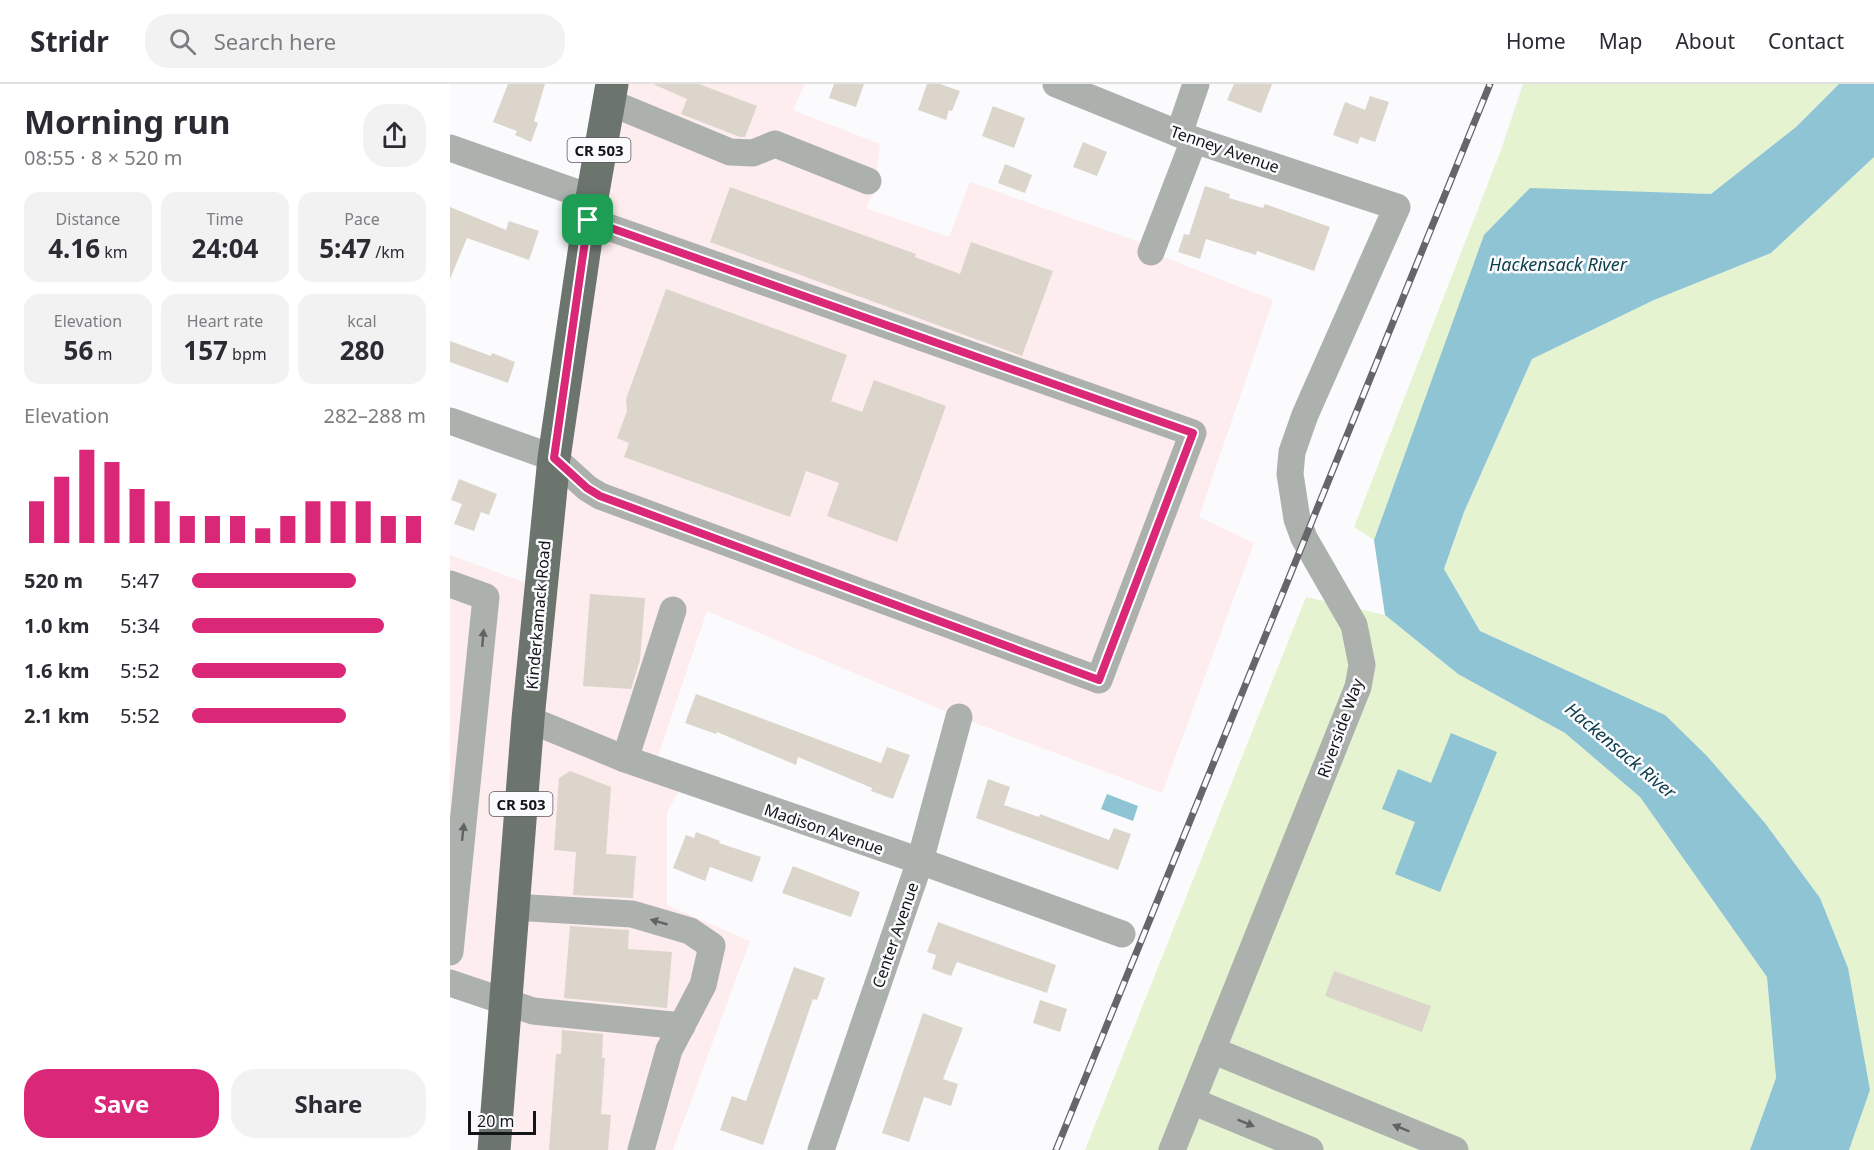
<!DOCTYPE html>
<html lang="en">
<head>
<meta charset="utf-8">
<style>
  :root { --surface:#fff; --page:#f2f2f3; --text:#2b2b33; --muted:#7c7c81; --line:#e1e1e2; --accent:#db2777 }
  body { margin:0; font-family:"Noto Sans",sans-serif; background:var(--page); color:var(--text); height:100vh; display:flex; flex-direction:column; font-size:22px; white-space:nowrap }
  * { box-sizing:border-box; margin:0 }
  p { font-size:20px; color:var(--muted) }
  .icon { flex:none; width:33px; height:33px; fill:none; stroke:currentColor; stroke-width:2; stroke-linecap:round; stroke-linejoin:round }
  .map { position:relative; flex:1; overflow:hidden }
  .side { display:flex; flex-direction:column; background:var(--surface); width:450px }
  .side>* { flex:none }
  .scale { position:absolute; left:18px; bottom:15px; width:68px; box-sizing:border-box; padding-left:6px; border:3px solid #141519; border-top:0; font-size:16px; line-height:21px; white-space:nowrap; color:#141519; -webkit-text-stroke:4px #fbfbfe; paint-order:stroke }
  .pin { position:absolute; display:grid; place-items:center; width:51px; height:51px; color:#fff; margin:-26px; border-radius:12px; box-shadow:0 3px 9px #0006 }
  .round { display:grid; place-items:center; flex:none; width:63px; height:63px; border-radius:24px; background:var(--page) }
  .summary { display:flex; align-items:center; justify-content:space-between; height:102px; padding:0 24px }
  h1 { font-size:33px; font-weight:700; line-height:45px }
  .stats { display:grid; grid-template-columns:repeat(3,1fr); gap:9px; height:102px; padding:6px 24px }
  .stats div { display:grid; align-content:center; border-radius:15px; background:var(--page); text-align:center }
  .stats b { font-size:26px; font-weight:700 }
  .stats small { font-size:16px; font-weight:400 }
  .stats p { font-size:16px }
  .chart { height:168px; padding:12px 24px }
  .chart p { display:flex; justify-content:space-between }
  .chart svg { width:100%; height:108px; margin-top:6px; stroke:var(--accent); stroke-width:6 }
  .button { display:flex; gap:12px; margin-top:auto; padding:12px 24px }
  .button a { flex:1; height:69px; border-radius:24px; background:var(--accent); color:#fff; font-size:24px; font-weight:700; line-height:69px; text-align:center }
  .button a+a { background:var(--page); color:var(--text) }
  ul { padding:0 24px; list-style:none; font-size:20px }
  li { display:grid; grid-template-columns:96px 72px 1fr; align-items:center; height:45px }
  li i { height:15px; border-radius:8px; background:var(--accent) }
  header { display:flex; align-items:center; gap:36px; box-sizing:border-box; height:84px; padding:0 30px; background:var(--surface); border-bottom:2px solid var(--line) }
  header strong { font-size:28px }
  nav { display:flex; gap:33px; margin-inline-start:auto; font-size:21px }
  .search { width:420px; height:54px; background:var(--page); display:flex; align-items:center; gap:15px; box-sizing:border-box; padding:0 21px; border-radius:24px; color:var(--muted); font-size:22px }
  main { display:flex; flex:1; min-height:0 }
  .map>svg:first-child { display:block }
  .commercial { fill:#feedee }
  .green { fill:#e5f3d1 }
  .water { fill:#8ec4d4 }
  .building { fill:#dcd5cb }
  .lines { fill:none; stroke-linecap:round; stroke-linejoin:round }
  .minor { stroke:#adb1ae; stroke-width:27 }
  .major { stroke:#6c746e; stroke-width:33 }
  .rail-casing { stroke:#66666a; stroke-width:7 }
  .rail { stroke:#fbfbfe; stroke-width:4.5; stroke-dasharray:14; stroke-linecap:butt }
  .oneway { fill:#606364 }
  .route-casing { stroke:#fff; stroke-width:12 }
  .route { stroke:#db2777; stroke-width:8 }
  .labels { text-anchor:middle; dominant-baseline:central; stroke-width:5; stroke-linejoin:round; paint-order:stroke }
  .shield { fill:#fbfbfe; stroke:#595a5e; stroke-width:1.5 }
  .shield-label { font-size:15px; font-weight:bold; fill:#141519 }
  .street-label { font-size:16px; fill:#141519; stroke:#fbfbfe }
  .water-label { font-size:18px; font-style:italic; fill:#0f404c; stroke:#fbfbfe }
</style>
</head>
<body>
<header>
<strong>Stridr</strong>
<div class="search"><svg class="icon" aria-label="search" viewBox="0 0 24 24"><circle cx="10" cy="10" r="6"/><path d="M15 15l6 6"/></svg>Search here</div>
<nav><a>Home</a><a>Map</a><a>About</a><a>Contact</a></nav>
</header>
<main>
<section class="side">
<div class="summary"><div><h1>Morning run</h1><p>08:55 · 8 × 520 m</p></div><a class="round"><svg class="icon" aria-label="share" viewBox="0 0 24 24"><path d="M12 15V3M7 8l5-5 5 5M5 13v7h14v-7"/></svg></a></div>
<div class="stats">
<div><p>Distance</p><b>4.16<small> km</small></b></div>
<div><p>Time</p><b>24:04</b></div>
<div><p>Pace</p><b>5:47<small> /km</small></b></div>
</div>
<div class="stats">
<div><p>Elevation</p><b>56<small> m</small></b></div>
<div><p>Heart rate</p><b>157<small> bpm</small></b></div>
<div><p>kcal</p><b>280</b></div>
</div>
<div class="chart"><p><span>Elevation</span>282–288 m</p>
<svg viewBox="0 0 160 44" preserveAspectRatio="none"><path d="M5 44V27M15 44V17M25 44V6M35 44V11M45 44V22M55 44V27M65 44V33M75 44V33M85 44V33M95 44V38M105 44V33M115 44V27M125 44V27M135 44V27M145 44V33M155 44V33"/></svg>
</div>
<ul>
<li><b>520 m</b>5:47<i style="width:70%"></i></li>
<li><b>1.0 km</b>5:34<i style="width:82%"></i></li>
<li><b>1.6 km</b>5:52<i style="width:66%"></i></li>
<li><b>2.1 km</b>5:52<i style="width:66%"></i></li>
</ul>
<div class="button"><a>Save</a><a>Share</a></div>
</section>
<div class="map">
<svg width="1424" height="1066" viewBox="0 0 1424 1066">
  <rect width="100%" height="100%" fill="#fbfbfe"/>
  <!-- commercial -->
  <polygon class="commercial" points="162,0 355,0 343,26 430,60 424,108 416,124 499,153 520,98 703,163 701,168 823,216 749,433 804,459 712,709 509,633 257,527 204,685 235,697 217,728 217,821 300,857 223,1066 44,1066 56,919 0,899 0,471 90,504"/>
  <!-- green -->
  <g class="green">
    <polygon points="1073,0 1389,0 1346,43 1261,110 1080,105 999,250 924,456 904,443 1051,66"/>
    <polygon points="1424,73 1424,1066 1399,1066 1420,1006 1370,814 1315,739 1257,672 1214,631 1030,547 994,485 1014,428 1082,275 1204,216 1321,169"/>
    <polygon points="856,513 935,531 1008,590 1115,649 1190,713 1317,893 1326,994 1300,1066 635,1066"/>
  </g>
  <!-- water -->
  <g class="water">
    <polygon points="1389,0 1424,0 1424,73 1321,169 1204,216 1082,275 1014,428 994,485 1030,547 1215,631 1257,672 1315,739 1370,814 1398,884 1420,1006 1399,1066 1300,1066 1326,994 1317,893 1190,713 1115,649 1008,590 935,531 924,456 1034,151 1080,104 1261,110 1346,43"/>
    <polygon points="1001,649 1047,668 990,808 945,790 965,738 932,725 948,685 981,699"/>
    <polygon points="657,710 688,722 683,737 651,725"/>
  </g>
  <!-- building -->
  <g class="building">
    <polygon points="58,0 95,0 84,37 88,39 81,58 65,51 67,47 43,38"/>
    <polygon points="203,0 249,0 307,22 295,53 290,53 231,30 237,15"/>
    <polygon points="384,0 414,0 406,23 379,14"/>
    <polygon points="477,0 490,0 510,7 502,27 499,26 496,36 468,26"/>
    <polygon points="784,0 822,0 811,29 777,16"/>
    <polygon points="920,12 939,18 925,58 910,53 908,60 883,51 895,18 915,26"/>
    <polygon points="543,22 575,34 564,64 532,52"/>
    <polygon points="633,58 657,68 647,92 623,83"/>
    <polygon points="555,80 582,91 575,109 548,99"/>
    <polygon points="755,102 780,110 779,114 813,124 815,120 880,143 864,187 807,167 806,171 756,155 750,175 728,168 734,150 739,151"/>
    <polygon points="280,103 466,170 465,173 510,190 521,158 603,187 572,272 260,158"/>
    <polygon points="0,123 56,146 59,137 89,147 79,176 17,154 0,195"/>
    <polygon points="216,205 397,271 381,317 412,328 424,296 496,322 447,458 377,432 389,399 356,387 340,433 174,373 179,359 167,354 177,327 176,315"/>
    <polygon points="0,257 41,272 42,269 65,278 58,299 0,278"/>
    <polygon points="9,395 47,410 39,431 31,428 24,447 4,440 12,420 1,416"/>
    <polygon points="140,510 195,514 190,576 181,605 133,602"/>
    <polygon points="246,610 431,679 437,663 460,671 443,715 421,707 422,704 348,673 346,681 267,648 266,650 235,639"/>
    <polygon points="120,687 161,703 156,770 186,772 183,814 123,811 126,768 104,766 109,694"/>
    <polygon points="538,695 560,703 554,721 589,733 590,730 659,756 664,744 681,750 668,786 526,734"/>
    <polygon points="246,748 270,757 269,759 311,773 302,798 260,783 255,797 223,784 236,751 244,754"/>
    <polygon points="343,782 410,808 401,833 332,809"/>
    <polygon points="488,838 606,881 597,909 507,878 501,892 482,885 486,871 477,868"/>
    <polygon points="120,842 179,846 178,865 222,868 217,924 114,914"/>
    <polygon points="344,883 375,894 367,916 363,915 313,1061 270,1046 282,1012 296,1017"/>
    <polygon points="884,887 981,922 972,948 875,912"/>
    <polygon points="590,916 617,925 610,948 583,939"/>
    <polygon points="473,929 513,944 493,995 508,1000 501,1022 474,1013 459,1058 432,1049"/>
    <polygon points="112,946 153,950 152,974 155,974 151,1030 161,1031 158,1066 99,1066 106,970 111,970"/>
  </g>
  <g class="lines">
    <!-- minor -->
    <g class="minor">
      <polyline points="606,0 744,56 947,123 855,331 842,368 840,390 847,435 854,454 904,541 912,581 908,603 722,1066"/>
      <polyline points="159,18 280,68 303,69 325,60 418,97"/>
      <polyline points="729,50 746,0"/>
      <polyline points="0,64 142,114"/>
      <polyline points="701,168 744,56"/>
      <polyline points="0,337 104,374 137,404 150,412 649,596 743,349 138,136"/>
      <polyline points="0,500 36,513 0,868"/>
      <polyline points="78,635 175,675 470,777 672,850"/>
      <polyline points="175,675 223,526"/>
      <polyline points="63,823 182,830 240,847 262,862 253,901 219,966 191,1066"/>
      <polyline points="0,899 83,927 232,942"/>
      <polyline points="762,966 1005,1066"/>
      <polyline points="742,1017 860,1066"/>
      <polyline points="371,1066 470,777 509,633"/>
    </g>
    <!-- major -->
    <polyline class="major" points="44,1066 78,635 104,374 142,114 162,0"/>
    <!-- rail casing -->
    <g class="rail-casing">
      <polyline id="rail" points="606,1066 1040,0"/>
    </g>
    <!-- rail -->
    <use href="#rail" class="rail"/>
  </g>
  <!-- one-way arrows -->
  <defs><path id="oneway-solid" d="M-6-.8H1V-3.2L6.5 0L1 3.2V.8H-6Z" transform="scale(1.5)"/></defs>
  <g class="oneway">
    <use href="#oneway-solid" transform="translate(33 554) rotate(-85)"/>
    <use href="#oneway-solid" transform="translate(13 748) rotate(-84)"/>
    <use href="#oneway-solid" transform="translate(209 838) rotate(-164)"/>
    <use href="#oneway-solid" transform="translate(796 1039) rotate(22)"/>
    <use href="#oneway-solid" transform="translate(951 1044) rotate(-158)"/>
  </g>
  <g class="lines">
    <!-- route casing -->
    <g class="route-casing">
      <polygon id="route" points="138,136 743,349 649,596 150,412 137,404 104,374"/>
    </g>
    <!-- route -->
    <use href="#route" class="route"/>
  </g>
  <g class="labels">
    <!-- shield labels -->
    <g class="shield">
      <rect x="117.5" y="54" width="63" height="24" rx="4.5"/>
      <rect x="39.5" y="708" width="63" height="24" rx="4.5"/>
    </g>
    <g class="shield-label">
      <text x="149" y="66">CR 503</text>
      <text x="71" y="720">CR 503</text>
    </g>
    <!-- street labels -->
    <g class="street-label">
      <text transform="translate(775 65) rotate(19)">Tenney Avenue</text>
      <text transform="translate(88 531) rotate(-85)">Kinderkamack Road</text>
      <text transform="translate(890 644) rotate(-70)">Riverside Way</text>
      <text transform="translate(374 745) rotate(19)">Madison Avenue</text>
      <text transform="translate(445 851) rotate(-71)">Center Avenue</text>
    </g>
    <!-- water labels -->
    <g class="water-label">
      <text x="1108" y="180">Hackensack River</text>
      <text transform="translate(1171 666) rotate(40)">Hackensack River</text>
    </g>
  </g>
</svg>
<div class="scale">20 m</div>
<div class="pin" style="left:138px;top:136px;background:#1e9e55"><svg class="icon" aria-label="arrive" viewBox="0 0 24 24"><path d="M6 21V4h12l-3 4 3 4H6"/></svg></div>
</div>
</main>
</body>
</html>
